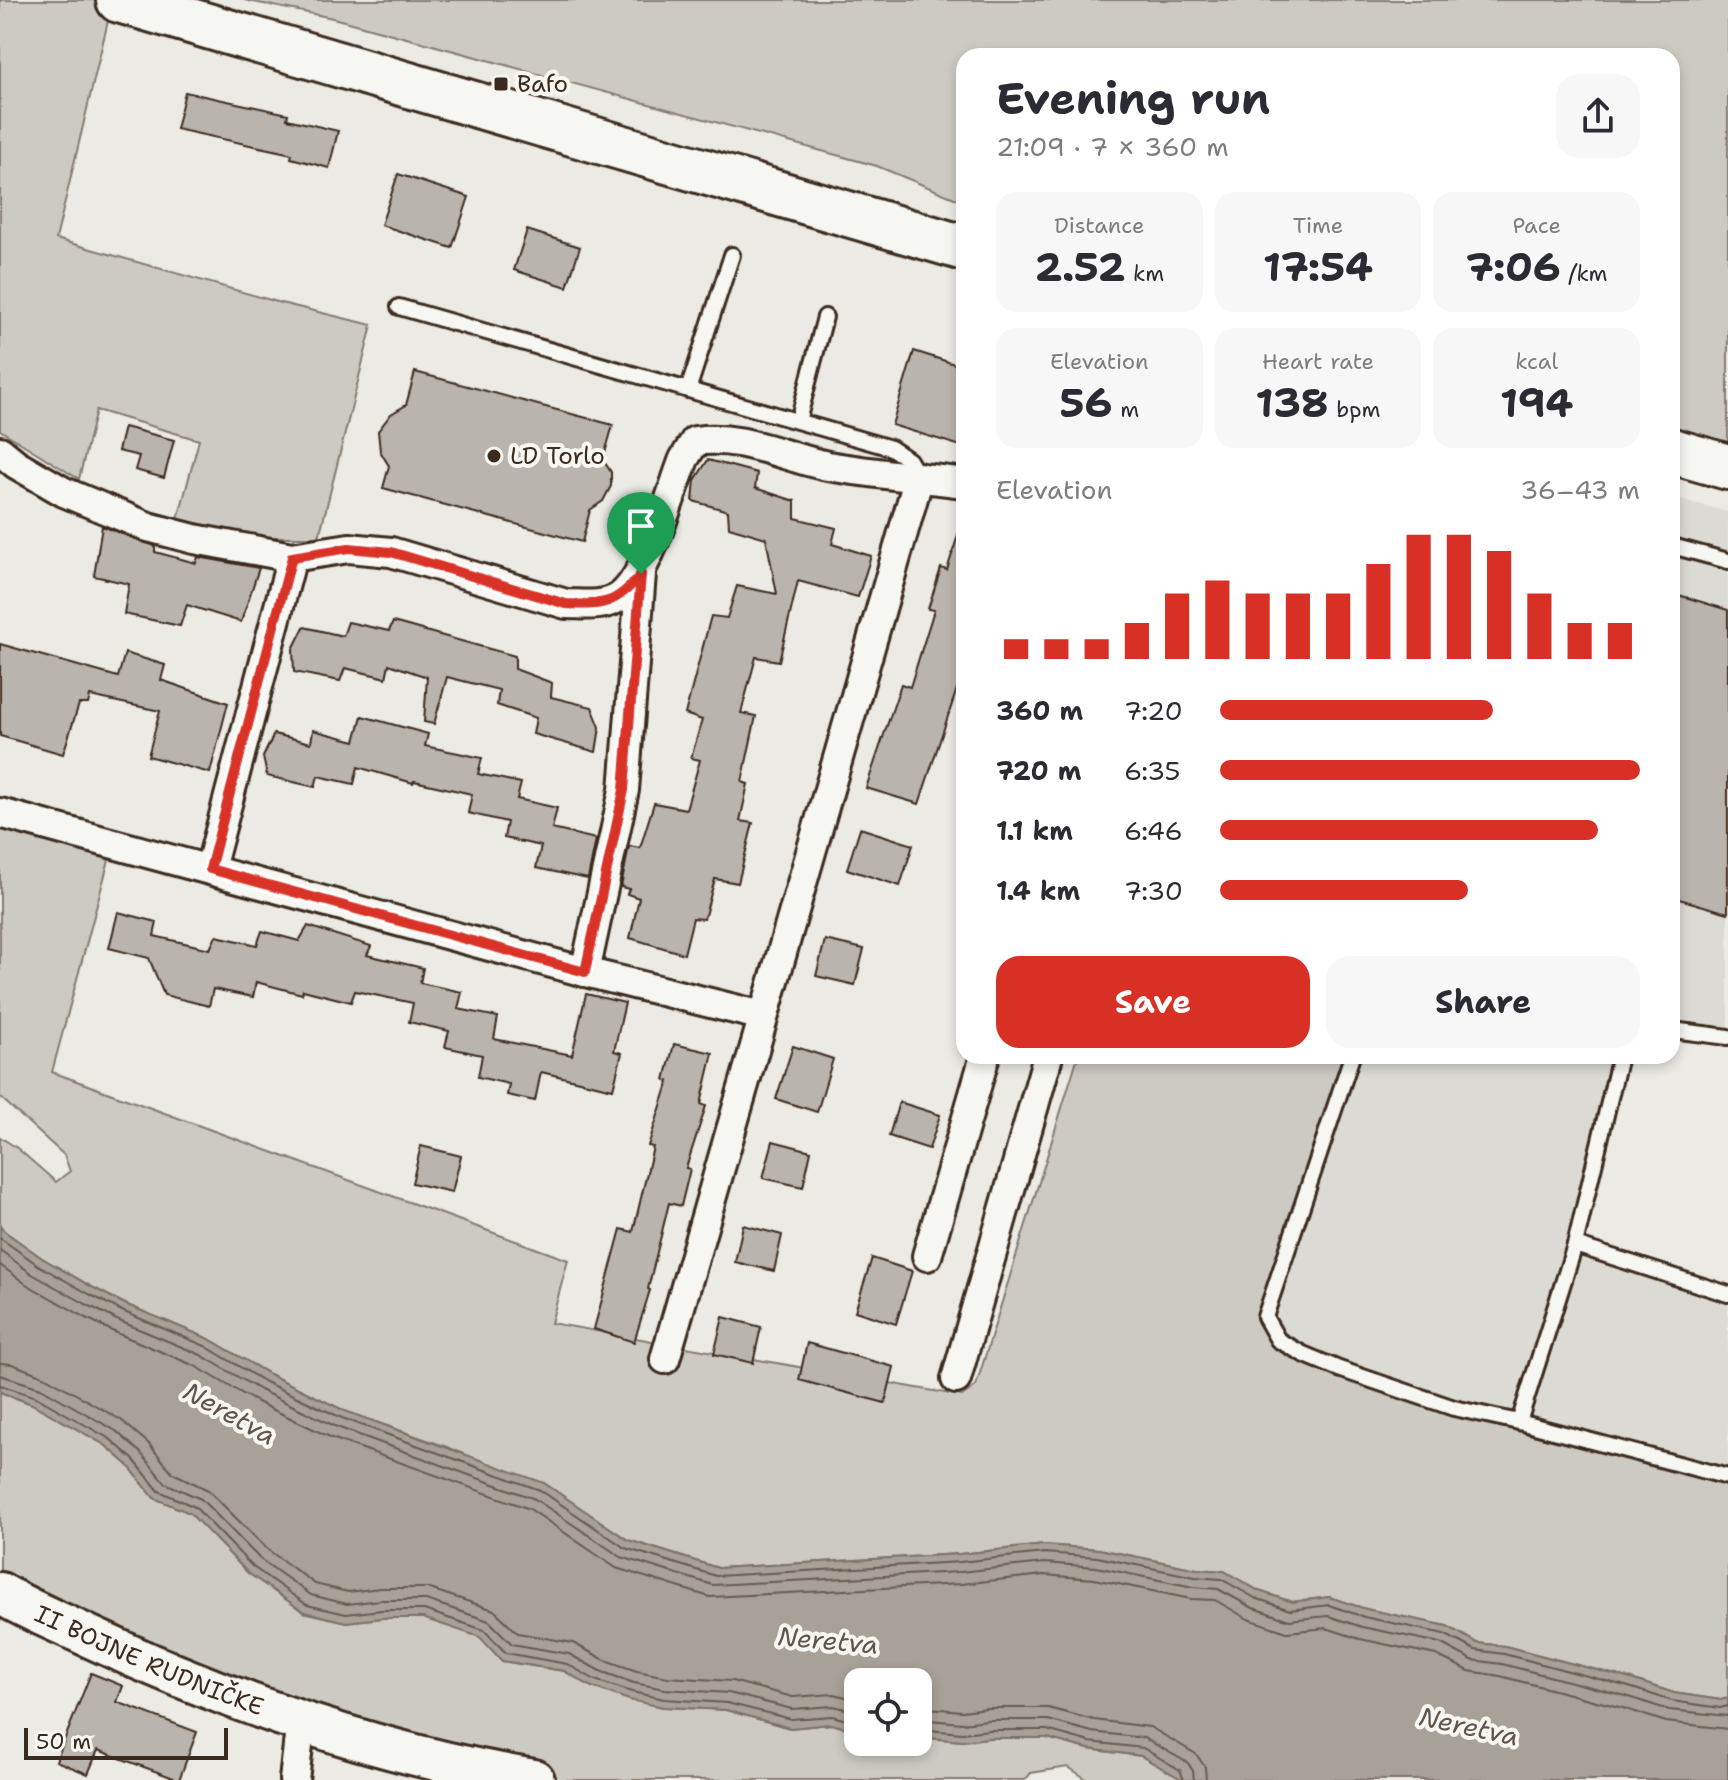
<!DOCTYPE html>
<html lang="en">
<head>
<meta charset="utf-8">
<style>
  :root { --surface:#fff; --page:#f7f7f7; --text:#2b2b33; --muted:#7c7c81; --accent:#d93025 }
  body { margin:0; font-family:"Shantell Sans",sans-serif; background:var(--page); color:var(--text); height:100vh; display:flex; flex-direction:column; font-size:30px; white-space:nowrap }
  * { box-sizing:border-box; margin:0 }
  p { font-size:26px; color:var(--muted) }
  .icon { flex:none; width:44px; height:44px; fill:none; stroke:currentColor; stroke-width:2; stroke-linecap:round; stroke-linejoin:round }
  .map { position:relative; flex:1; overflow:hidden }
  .details { position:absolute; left:956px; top:48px; width:724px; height:1016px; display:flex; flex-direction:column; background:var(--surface); border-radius:24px; box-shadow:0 4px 12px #0003 }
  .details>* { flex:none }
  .fabs { position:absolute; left:844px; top:1668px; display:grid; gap:16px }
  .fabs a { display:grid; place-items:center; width:88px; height:88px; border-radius:16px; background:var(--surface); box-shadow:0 4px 12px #0003; font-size:40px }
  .scale { position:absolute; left:24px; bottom:20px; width:204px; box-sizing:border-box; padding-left:8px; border:4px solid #3b2a1e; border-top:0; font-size:22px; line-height:28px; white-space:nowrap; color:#3b2a1e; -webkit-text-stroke:6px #f6f6f2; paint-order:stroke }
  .pin { position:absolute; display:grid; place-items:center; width:68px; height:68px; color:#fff; margin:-82px -34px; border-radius:50% 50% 50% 0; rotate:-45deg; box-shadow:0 0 8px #0007 }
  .pin .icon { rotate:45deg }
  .round { display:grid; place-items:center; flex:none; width:84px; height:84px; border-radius:24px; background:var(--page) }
  .overview { display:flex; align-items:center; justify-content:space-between; height:136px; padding:0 40px }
  h1 { font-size:44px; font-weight:700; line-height:60px }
  .figures { display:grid; grid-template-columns:repeat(3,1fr); gap:12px; height:136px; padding:8px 40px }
  .figures div { display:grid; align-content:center; border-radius:20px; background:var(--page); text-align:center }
  .figures b { font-size:40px; font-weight:700 }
  .figures small { font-size:22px; font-weight:400 }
  .figures p { font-size:22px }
  .chart { height:224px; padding:16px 40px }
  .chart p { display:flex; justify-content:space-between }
  .chart svg { width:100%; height:144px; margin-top:8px; stroke:var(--accent); stroke-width:6 }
  .button { display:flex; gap:16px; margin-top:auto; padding:16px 40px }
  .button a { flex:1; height:92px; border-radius:24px; background:var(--accent); color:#fff; font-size:32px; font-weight:700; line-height:92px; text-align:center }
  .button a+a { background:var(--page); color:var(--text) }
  ul { padding:0 40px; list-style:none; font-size:26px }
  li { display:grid; grid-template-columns:128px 96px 1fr; align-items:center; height:60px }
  li i { height:20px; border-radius:10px; background:var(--accent) }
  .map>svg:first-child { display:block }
  .built { fill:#dcdad4 }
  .green { fill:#cdcac4; stroke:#847a71; stroke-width:2 }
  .water { fill:#a8a198; stroke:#7c7167; stroke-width:2 }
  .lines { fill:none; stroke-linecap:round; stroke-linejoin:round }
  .shore { stroke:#675a4f; stroke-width:2 }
  .building { fill:#bab4ae; stroke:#3b2a1e; stroke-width:2 }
  .lane-casing { stroke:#3b2a1e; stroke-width:20 }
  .street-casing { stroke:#3b2a1e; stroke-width:34 }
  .secondary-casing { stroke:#3b2a1e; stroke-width:46 }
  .primary-casing { stroke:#3b2a1e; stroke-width:50 }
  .lane { stroke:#f6f6f2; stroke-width:14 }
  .street { stroke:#f6f6f2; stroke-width:28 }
  .secondary { stroke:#f6f6f2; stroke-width:40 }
  .primary { stroke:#f6f6f2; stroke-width:44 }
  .route-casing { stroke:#fff; stroke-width:16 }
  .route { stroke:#d93025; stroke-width:10 }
  .poi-dot { fill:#3b2a1e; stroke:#f6f6f2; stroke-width:3 }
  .labels { text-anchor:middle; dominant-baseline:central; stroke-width:8; stroke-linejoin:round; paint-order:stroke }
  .poi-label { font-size:24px; fill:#3b2a1e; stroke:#f6f6f2; text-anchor:start }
  .street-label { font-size:24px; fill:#3b2a1e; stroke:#f6f6f2 }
  .water-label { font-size:26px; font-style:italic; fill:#615449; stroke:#f6f6f2 }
</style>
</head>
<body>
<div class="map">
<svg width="1728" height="1780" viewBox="0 0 1728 1780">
  <rect width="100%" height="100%" fill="#ebeae5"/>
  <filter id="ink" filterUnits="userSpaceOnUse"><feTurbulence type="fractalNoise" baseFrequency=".0125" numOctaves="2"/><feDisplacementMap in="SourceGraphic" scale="16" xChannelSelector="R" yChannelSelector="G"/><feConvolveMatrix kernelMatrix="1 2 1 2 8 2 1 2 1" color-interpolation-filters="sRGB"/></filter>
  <g filter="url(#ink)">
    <!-- built -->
    <g class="built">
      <polygon points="1672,497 1728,512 1728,1037 1672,1030"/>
      <polygon points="1351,1056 1620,1056 1575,1245 1728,1290 1728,1477 1454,1408 1278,1340 1265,1317"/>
    </g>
    <!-- green -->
    <g class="green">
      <polygon points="0,0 113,0 56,239 281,303 372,325 319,537 260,537 178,519 199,440 96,410 79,479 0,430"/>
      <polygon points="244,0 1728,0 1728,446 1672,430 1672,56 964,56 964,202 877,166 333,18"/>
      <polygon points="0,813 113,845 52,1072 568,1260 551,1323 962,1396 976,1386 1078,1056 1352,1056 1265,1317 1270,1327 1339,1369 1728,1477 1728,1698 1721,1700 1674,1693 1631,1679 1505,1646 1477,1643 1447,1626 1366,1609 1329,1597 1292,1602 1259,1591 1224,1571 1197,1569 1099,1549 1044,1545 959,1554 718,1568 628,1540 594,1518 447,1447 345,1411 269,1374 209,1339 125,1304 92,1287 42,1258 4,1231 0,1225 0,1137 17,1148 56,1182 70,1171 64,1155 0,1097"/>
      <polygon points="0,1392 32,1404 105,1445 128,1465 154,1498 190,1513 248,1573 304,1612 346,1622 382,1618 423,1618 481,1637 502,1661 564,1671 592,1687 663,1707 726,1710 790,1728 831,1724 858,1731 858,1742 918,1742 918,1737 962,1741 989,1738 1047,1738 1088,1749 1141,1756 1183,1780 1088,1780 1068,1767 1031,1773 1025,1780 534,1780 491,1773 0,1593"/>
    </g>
    <!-- water -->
    <polygon class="water" points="0,1225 4,1231 42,1258 92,1287 125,1304 209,1339 269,1374 345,1411 544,1483 628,1540 718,1568 959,1554 1044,1545 1099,1549 1197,1569 1224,1571 1259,1591 1292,1602 1329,1597 1366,1609 1447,1626 1477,1643 1505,1646 1631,1679 1674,1693 1721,1700 1728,1698 1728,1780 1183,1780 1141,1756 1088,1749 1047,1738 989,1738 962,1741 918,1737 918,1682 858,1682 858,1731 831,1724 790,1728 726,1710 663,1707 629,1700 592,1687 564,1671 502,1661 480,1637 423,1618 382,1618 346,1622 304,1612 248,1573 190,1513 154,1498 128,1465 105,1445 32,1404 0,1392"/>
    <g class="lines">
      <!-- shore -->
      <g class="shore">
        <polyline points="0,1238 38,1265 89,1294 122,1311 205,1346 265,1382 342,1418 540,1490 625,1548 716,1576 960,1562 1044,1553 1097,1557 1195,1577 1221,1579 1255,1598 1290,1610 1329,1605 1364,1617 1444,1634 1475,1650 1504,1654 1629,1687 1672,1701 1720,1708 1728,1706"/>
        <polyline points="0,1250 32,1274 84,1303 117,1320 201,1355 260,1390 337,1427 535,1499 621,1557 713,1585 960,1572 1044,1563 1096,1567 1193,1587 1218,1589 1253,1608 1289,1620 1328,1616 1362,1627 1440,1643 1472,1660 1502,1664 1626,1696 1669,1710 1728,1716"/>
        <polyline points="0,1265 26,1284 79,1314 112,1331 195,1366 255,1401 332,1438 530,1509 616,1568 710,1597 961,1584 1044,1575 1094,1579 1191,1599 1215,1600 1248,1619 1287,1632 1326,1628 1360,1639 1436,1655 1469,1671 1500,1676 1623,1708 1666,1722 1728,1729"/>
        <polyline points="0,1363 12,1364 46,1377 121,1420 148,1443 173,1473 208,1490 268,1550 315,1584 348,1592 380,1588 427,1588 494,1610 518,1633 573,1643 605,1660 637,1671 667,1677 732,1681 793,1697 834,1694 858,1700"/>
        <polyline points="0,1375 41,1388 116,1431 141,1453 165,1483 201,1499 260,1559 311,1595 347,1604 381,1600 426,1600 489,1621 512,1644 569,1654 600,1671 634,1683 665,1689 729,1693 792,1709 833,1706 858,1712"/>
        <polyline points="0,1385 36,1397 110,1439 134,1460 159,1491 195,1507 253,1567 307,1605 346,1614 382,1610 424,1610 484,1630 506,1653 567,1664 595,1680 632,1692 664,1699 727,1703 791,1719 832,1716 858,1723"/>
        <polyline points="918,1707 962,1711 987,1708 1048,1708 1094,1720 1150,1727 1196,1754 1205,1767 1206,1780"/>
        <polyline points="918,1719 962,1723 988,1720 1048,1720 1092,1732 1144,1738 1188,1763 1193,1771 1194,1780"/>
        <polyline points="918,1729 962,1733 989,1730 1047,1730 1090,1742 1143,1748 1180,1770 1184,1780"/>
      </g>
    </g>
    <!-- building -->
    <g class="building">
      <polygon points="185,92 288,114 287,119 338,131 329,168 291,158 292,154 176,129"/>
      <polygon points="398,174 469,197 452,248 381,225"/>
      <polygon points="527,230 580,247 567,287 514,270"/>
      <polygon points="914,351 964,367 964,447 892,425"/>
      <polygon points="415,372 613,425 603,460 611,472 611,486 603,501 590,510 582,542 383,488 389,466 380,451 378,431 391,414 406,405"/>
      <polygon points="124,427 174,440 164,478 135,470 139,456 118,451"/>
      <polygon points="708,460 757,473 755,488 795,501 795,518 836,528 832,544 871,556 858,597 798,581 779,661 756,657 741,713 756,716 742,782 748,784 740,821 753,823 738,883 715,879 704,919 693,918 684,954 630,938 639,898 627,894 629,889 621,887 629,846 640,848 654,803 686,809 700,760 691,758 702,720 685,714 711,616 727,618 737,586 777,594 766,538 729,527 728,511 693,501 695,480"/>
      <polygon points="102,526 155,546 155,552 196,563 198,557 259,568 241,622 187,605 180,626 124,614 129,584 94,576"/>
      <polygon points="959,532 964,532 964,684 959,683 919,804 866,788 901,684 910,687 934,610 928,609 941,568 947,570"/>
      <polygon points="1672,593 1728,610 1728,913 1672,897"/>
      <polygon points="348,622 389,631 393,622 515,656 515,669 552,683 551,697 592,707 600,727 596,752 533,734 536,718 497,705 499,690 447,677 434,724 424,722 427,677 389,664 386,678 345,668 340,681 294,672 293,649 304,627 343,636"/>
      <polygon points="0,644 118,677 125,653 165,665 161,680 228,703 210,773 148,756 160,711 90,696 88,704 79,704 63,754 0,736"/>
      <polygon points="362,716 428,734 425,746 482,758 478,774 521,783 517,799 557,808 552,829 596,839 588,879 536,868 541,846 504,838 507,822 468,813 472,794 414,781 413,783 358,767 354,784 318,776 315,787 267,776 263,757 274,734 311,743 313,730 355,741"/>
      <polygon points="860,828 913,845 900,886 847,869"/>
      <polygon points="118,912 157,922 154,936 210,949 216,936 257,945 262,931 299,941 308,926 371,946 367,955 423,968 420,983 462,992 458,1009 498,1017 494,1039 572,1055 586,994 625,1003 614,1051 622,1053 613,1089 541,1072 535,1101 507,1095 509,1084 478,1077 482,1055 445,1047 449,1031 409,1022 413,1003 355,991 351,1002 303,990 302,994 256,982 253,997 213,989 209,1006 164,995 149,958 109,948"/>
      <polygon points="825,940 864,949 855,985 816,976"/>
      <polygon points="674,1044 713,1053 701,1104 706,1106 686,1168 690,1169 681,1206 669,1203 648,1289 650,1290 634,1342 594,1329 621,1229 633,1232 653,1147 648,1146 669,1081 665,1080"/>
      <polygon points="793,1046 833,1059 817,1112 776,1099"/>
      <polygon points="899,1102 940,1115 929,1149 889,1136"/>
      <polygon points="773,1141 811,1151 803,1187 763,1178"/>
      <polygon points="421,1146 461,1156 452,1192 412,1183"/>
      <polygon points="743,1225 782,1235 774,1271 735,1262"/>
      <polygon points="872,1258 912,1271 896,1324 855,1311"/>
      <polygon points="723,1317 761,1327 753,1363 714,1354"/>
      <polygon points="807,1343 894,1367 885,1403 799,1380"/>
      <polygon points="91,1673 123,1686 117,1702 197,1732 179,1780 98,1750 88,1774 56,1761"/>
    </g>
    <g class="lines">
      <!-- lane casing -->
      <g class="lane-casing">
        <g id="lane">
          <polyline points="399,307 891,448 909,460 919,477"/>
          <polyline points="688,390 732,255"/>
          <polyline points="798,421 825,317"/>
          <polyline points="1672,546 1728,561"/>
          <polyline points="1672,1030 1728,1037"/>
          <polyline points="1352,1056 1265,1317 1278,1340 1303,1354 1339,1369 1454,1408 1519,1422 1728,1477"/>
          <polyline points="1575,1245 1728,1294"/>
          <polyline points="1519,1422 1575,1245 1620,1056"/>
        </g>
      </g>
      <!-- street casing -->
      <g class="street-casing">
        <g id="street">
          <path d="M0,451L16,464L64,492L148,527L194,539L292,557L349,548L391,552L566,604C583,604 601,607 616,599C646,584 671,492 684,459L695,441C742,434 783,457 828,466C874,474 919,477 964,483"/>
          <polyline points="0,813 585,972 763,1016"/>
          <polyline points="210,869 292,557"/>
          <polyline points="585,972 624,790 641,574"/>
          <polyline points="927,1256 985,1056"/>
          <polyline points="665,1359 919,477"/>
          <polyline points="956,1379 1048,1056"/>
          <polyline points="294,1780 301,1720"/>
        </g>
      </g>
      <!-- secondary casing -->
      <g class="secondary-casing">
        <g id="secondary">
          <path id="s1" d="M0,1593C28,1610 59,1622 88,1636C228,1702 381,1754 534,1780"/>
        </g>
      </g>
      <!-- primary casing -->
      <g class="primary-casing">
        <g id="primary">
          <polyline points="119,0 964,248"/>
          <polyline points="1672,451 1728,467"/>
        </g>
      </g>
      <!-- lane -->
      <use href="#lane" class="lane"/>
      <!-- street -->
      <use href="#street" class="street"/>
      <!-- secondary -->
      <use href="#secondary" class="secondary"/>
      <!-- primary -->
      <use href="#primary" class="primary"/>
    </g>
  </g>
  <g class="lines" filter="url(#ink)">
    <!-- route casing -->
    <g class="route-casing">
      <path id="route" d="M349,548L391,552L566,604C603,606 617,604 641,574L624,790L585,972L210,869L292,557Z"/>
    </g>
    <!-- route -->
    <use href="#route" class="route"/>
  </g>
  <!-- markers -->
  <g class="poi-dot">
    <rect x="493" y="76" width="16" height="16" rx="4"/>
    <circle cx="494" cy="456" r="8"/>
  </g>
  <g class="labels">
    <!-- poi labels -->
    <g class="poi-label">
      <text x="517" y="84">Bafo</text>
      <text x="510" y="456">LD Torlo</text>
    </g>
    <!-- street labels -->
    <g class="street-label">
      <text stroke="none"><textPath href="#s1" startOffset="164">II BOJNE RUDNIČKE</textPath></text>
    </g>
    <!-- water labels -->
    <g class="water-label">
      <text transform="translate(230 1413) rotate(29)">Neretva</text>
      <text transform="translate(828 1640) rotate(5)">Neretva</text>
      <text transform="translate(1469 1726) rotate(12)">Neretva</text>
    </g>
  </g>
</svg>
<div class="fabs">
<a><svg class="icon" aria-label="locate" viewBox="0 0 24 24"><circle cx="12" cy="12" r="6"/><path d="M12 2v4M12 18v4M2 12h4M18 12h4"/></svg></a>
</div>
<div class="scale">50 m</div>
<div class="pin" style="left:641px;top:574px;background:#1e9e55"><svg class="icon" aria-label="arrive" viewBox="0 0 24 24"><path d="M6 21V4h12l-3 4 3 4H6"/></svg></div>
<section class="details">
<div class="overview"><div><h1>Evening run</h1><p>21:09 · 7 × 360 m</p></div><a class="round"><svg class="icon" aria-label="share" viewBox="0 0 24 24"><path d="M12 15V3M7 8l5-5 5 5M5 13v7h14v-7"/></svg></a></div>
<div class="figures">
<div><p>Distance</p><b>2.52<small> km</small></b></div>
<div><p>Time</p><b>17:54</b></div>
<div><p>Pace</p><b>7:06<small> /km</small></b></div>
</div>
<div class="figures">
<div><p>Elevation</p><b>56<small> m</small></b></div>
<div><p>Heart rate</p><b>138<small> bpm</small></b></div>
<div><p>kcal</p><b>194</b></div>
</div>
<div class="chart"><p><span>Elevation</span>36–43 m</p>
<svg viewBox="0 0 160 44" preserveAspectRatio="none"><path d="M5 44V38M15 44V38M25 44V38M35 44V33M45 44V24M55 44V20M65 44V24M75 44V24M85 44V24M95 44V15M105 44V6M115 44V6M125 44V11M135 44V24M145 44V33M155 44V33"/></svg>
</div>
<ul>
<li><b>360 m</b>7:20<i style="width:65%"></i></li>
<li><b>720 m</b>6:35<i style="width:100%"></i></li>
<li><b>1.1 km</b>6:46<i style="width:90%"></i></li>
<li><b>1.4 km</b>7:30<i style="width:59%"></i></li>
</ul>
<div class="button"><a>Save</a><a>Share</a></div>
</section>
</div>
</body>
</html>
